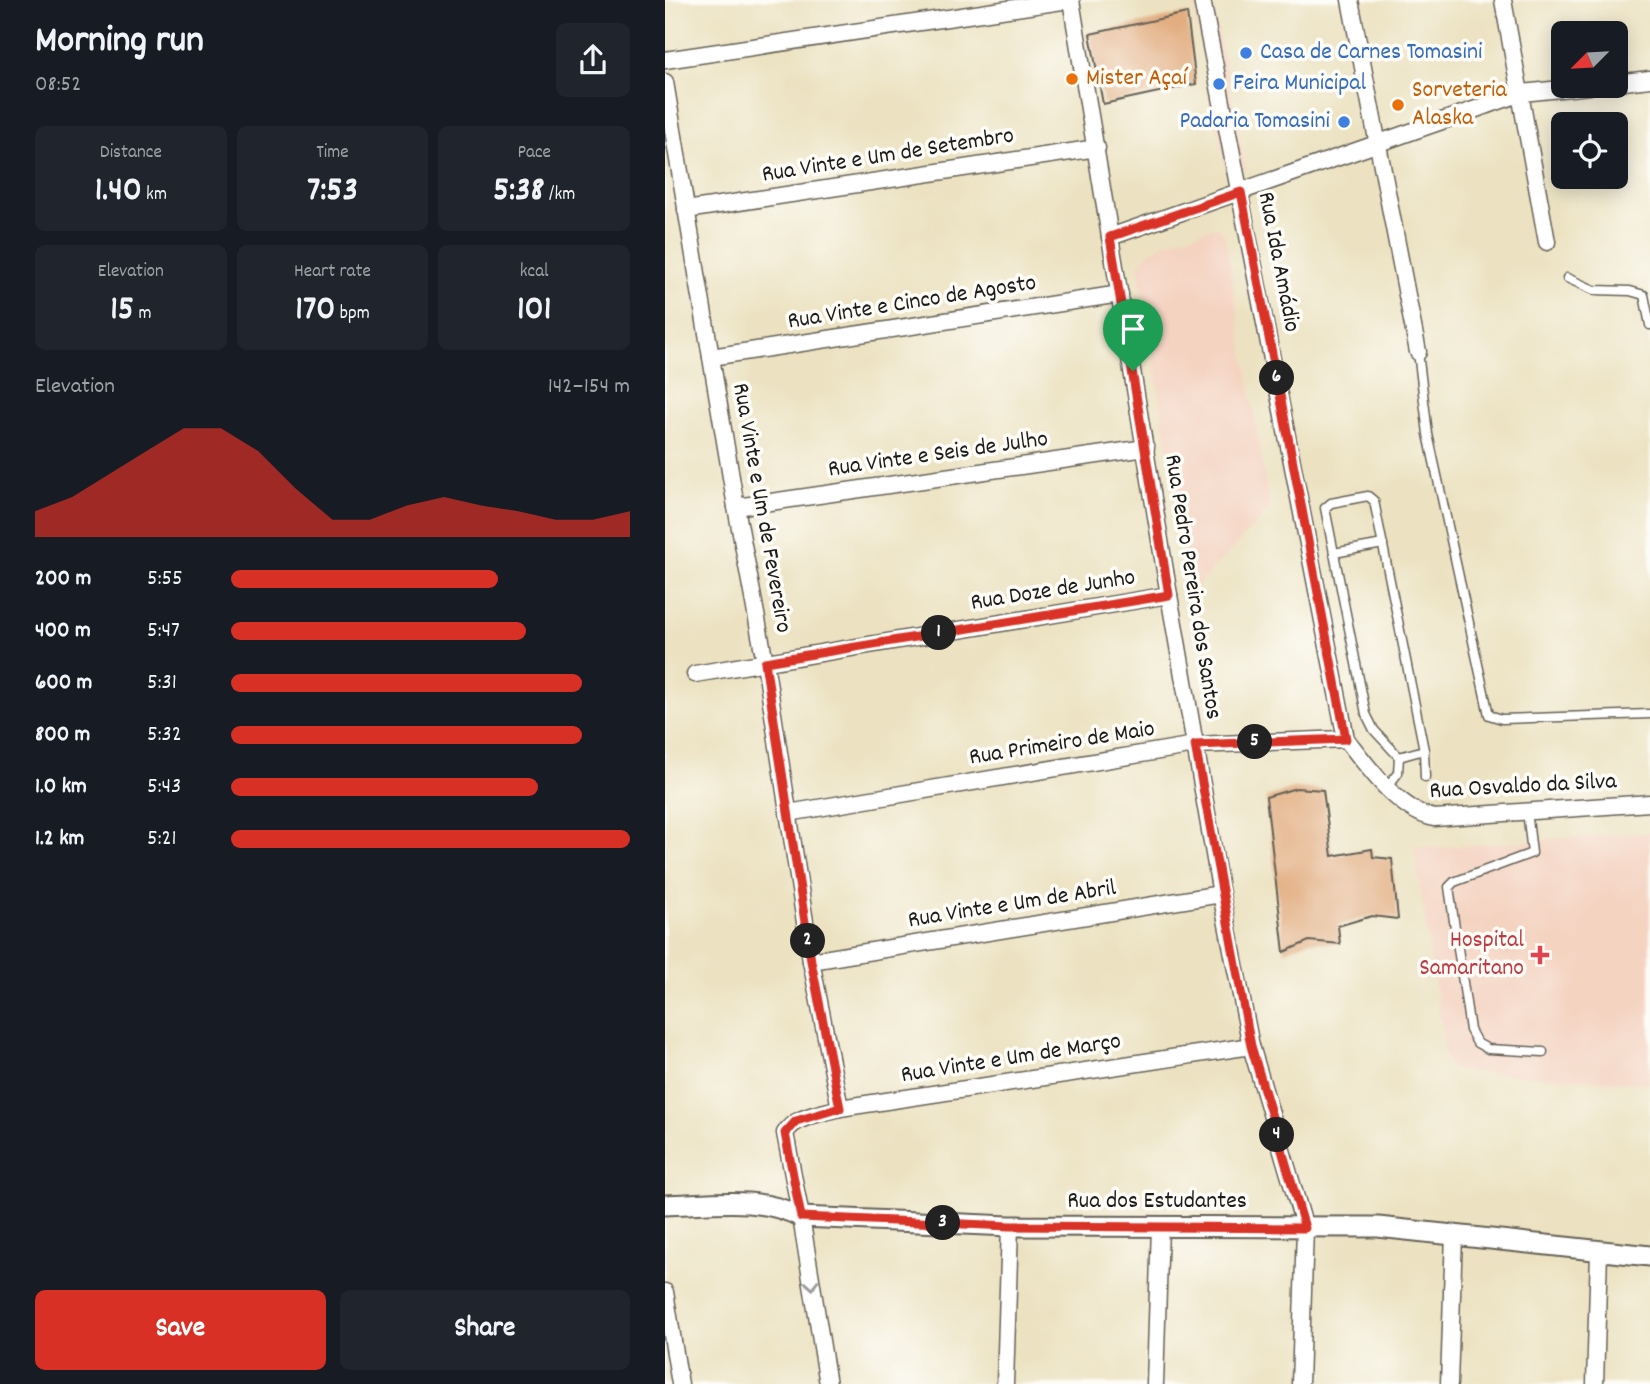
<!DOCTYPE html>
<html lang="en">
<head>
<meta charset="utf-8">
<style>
  :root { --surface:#171b24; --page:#20242c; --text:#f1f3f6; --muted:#9ea1a6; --accent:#d93025 }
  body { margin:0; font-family:Dekko,sans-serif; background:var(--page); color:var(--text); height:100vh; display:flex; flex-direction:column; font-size:26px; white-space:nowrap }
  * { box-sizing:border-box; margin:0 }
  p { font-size:23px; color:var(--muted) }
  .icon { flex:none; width:38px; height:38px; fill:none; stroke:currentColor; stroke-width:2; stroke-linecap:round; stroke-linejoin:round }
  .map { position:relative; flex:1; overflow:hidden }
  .details { display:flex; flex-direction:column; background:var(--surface); width:665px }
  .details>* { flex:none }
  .needle { width:46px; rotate:246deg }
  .buttons { position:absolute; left:886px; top:21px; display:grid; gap:14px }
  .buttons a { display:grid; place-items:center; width:77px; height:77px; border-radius:10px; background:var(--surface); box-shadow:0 4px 18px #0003; font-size:35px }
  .pin { position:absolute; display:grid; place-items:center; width:60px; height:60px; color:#fff; margin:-72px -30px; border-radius:50% 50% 50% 0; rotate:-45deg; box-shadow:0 0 7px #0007 }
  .pin .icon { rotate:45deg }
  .km { position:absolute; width:35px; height:35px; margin:-18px; border-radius:50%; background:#222; color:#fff; font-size:19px; line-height:35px; text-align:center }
  .round { display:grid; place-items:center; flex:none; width:74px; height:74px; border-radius:10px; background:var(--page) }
  .overview { display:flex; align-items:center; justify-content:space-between; height:119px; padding:0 35px }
  h1 { font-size:38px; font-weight:700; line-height:52px }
  .metrics { display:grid; grid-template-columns:repeat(3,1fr); gap:10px; height:119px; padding:7px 35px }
  .metrics div { display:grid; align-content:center; border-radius:10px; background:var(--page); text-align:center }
  .metrics b { font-size:35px; font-weight:700 }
  .metrics small { font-size:19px; font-weight:400 }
  .metrics p { font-size:19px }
  .chart { height:196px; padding:14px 35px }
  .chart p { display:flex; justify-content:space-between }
  .chart svg { width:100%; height:126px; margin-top:7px; fill:var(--accent); opacity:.7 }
  .primary-button { display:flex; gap:14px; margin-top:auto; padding:14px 35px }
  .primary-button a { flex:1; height:80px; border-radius:10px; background:var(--accent); color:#fff; font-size:28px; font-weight:700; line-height:80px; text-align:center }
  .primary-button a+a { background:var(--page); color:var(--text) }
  ul { padding:0 35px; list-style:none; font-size:23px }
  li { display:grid; grid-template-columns:112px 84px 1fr; align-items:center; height:52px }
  li i { height:18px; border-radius:9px; background:var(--accent) }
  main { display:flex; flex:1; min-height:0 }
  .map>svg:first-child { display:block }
  .built { fill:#f4d3c1 }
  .building { fill:#e2ad81 }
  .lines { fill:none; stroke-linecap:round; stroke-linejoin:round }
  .service-casing { stroke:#656156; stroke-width:11 }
  .minor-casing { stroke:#656156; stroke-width:19 }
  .tertiary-casing { stroke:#656156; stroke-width:23 }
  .service { stroke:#fff; stroke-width:8 }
  .minor { stroke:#fff; stroke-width:16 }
  .tertiary { stroke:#fff; stroke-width:19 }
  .oneway { stroke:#999 }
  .route-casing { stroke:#fff; stroke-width:14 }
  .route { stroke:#d93025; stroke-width:9 }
  .shop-dot { fill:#3f7fe0; stroke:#fdfcf7; stroke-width:2.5 }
  .food-dot { fill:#e8710a; stroke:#fdfcf7; stroke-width:2.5 }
  .health-dot { fill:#e0444e; stroke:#fdfcf7; stroke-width:2.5 }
  .labels { text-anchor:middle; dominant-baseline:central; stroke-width:7; stroke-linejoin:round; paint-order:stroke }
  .shop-label { font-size:24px; fill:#366cbe; stroke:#fdfcf7; text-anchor:start }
  .food-label { font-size:24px; fill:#c56008; stroke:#fdfcf7; text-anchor:start }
  .street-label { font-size:24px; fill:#1c1c1c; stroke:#fdfcf7 }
  .health-label { font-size:24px; fill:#be3a42; stroke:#fdfcf7; text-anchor:end }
</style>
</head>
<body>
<main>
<section class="details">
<div class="overview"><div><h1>Morning run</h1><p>08:52</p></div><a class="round"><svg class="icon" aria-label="share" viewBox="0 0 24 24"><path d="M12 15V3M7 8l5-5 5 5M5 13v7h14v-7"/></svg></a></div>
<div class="metrics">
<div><p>Distance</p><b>1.40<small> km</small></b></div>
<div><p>Time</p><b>7:53</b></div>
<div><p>Pace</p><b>5:38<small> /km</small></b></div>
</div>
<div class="metrics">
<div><p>Elevation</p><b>15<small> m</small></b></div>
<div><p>Heart rate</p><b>170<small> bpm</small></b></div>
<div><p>kcal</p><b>101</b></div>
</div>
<div class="chart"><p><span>Elevation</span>142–154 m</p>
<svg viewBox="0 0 160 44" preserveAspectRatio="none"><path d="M0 44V35L10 30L20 22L30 14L40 6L50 6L60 14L70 27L80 38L90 38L100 33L110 30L120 33L130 35L140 38L150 38L160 35V44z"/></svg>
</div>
<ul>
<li><b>200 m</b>5:55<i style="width:67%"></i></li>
<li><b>400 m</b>5:47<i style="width:74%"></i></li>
<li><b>600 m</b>5:31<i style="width:88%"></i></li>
<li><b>800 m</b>5:32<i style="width:88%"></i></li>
<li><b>1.0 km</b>5:43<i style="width:77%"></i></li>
<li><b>1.2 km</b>5:21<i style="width:100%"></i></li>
</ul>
<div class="primary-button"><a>Save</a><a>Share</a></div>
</section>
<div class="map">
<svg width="985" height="1384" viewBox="0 0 985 1384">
  <rect width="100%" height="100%" fill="#fdfcf7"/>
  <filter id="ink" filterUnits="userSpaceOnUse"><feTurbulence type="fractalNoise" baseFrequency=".0143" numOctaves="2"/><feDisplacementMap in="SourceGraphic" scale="14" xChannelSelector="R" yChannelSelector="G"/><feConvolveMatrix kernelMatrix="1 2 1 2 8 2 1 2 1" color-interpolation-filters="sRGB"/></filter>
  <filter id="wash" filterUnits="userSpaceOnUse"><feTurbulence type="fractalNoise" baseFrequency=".00686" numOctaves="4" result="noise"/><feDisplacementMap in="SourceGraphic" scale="28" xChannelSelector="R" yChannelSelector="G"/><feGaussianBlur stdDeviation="1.57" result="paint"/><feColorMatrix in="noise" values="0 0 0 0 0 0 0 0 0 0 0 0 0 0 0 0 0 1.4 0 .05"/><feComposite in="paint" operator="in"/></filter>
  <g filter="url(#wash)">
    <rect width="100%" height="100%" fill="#ece2c1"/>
    <!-- built -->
    <g class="built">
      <polygon points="527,0 547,0 581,169 561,173"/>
      <polygon points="552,226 560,235 605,509 526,592 473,265 484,252 500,243"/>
      <polygon points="985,832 985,1084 794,1071 786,1068 781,1058 749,849 756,846 769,848"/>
    </g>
    <g id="blocks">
      <!-- building -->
      <g class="building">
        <polygon points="522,13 531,84 438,104 425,34"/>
        <polygon points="631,788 658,790 667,856 707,849 708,857 727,859 733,919 707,916 673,926 675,944 644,941 619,952 601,797"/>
      </g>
    </g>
  </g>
  <g filter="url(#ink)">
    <use href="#blocks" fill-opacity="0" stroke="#656156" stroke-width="2"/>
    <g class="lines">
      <!-- service casing -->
      <g class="service-casing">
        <g id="service">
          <polyline points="902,278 929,290 965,291 979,295 985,325"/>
          <polyline points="753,352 763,434 824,715 837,719 985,714"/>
          <polyline points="669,553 718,544"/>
          <polyline points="734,757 759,750"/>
          <polyline points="722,787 733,773 734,757 709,730 701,714 660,508 666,503 703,496 709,501 759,750 760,777"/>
          <polyline points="862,811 867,853 789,882 784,887 805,1030 812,1043 823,1049 878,1052"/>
        </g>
      </g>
      <!-- minor casing -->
      <g class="minor-casing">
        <g id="minor">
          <polyline points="406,0 504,595 556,894 586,1046 640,1228 635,1384"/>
          <path d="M537,0L681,739C703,767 733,810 769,818L985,803"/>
          <polyline points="685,0 753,352"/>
          <polyline points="838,0 882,242"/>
          <polyline points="0,60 404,0"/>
          <polyline points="0,82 71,507 100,662 146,961 175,1108"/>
          <polyline points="950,83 985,79"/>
          <polyline points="21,210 432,148"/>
          <polyline points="445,237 857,93 925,86"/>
          <polyline points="46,357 455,294"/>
          <polyline points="71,507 481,448"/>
          <polyline points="30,674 504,595"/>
          <polyline points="123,813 530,745 681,739"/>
          <polyline points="146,961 556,894"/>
          <polyline points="0,1292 15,1384"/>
          <path d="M163,1384L136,1217L120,1133C130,1116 156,1114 175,1108L586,1046"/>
          <polyline points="340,1384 345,1226"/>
          <polyline points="490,1384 495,1226"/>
          <polyline points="784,1384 789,1234"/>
          <polyline points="930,1384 934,1252"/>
        </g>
      </g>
      <!-- tertiary casing -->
      <g class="tertiary-casing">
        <path id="tertiary" d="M0,1205C44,1204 96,1195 136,1217L345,1226L713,1227L985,1256"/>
      </g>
      <!-- service -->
      <use href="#service" class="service"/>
      <!-- minor -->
      <use href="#minor" class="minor"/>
      <!-- tertiary -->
      <use href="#tertiary" class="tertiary"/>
    </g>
    <!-- one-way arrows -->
    <defs><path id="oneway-chevron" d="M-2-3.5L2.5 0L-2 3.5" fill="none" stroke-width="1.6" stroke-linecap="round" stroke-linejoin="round" transform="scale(1.75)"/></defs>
    <use class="oneway" href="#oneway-chevron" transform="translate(147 1285) rotate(81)"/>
  </g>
  <g class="lines" filter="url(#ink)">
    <!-- route casing -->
    <g class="route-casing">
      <polygon id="route" points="576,192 681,739 530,745 586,1046 640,1228 345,1226 136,1217 120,1133 131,1121 175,1108 146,961 100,662 504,595 445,237"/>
    </g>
    <!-- route -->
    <use href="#route" class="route"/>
  </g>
  <!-- markers -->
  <g class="shop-dot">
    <circle cx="581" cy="53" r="7"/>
    <circle cx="554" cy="84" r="7"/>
    <circle cx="679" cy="122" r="7"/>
  </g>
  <g class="food-dot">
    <circle cx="407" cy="79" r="7"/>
    <circle cx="733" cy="105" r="7"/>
  </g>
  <path class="health-dot" d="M871.5 944.5h7v7h7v7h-7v7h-7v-7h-7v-7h7z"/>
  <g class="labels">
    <!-- shop labels -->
    <g class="shop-label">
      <text x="595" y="53">Casa de Carnes Tomasini</text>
      <text x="568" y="84">Feira Municipal</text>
      <text x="665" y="122" text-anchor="end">Padaria Tomasini</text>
    </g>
    <!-- food labels -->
    <g class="food-label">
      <text x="421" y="79">Mister Açaí</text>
      <text x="747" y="91">Sorveteria<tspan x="747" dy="28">Alaska</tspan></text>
    </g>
    <!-- street labels -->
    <g class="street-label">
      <text transform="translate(223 156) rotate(-9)">Rua Vinte e Um de Setembro</text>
      <text transform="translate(613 262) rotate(79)">Rua Ida Amádio</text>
      <text transform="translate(247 303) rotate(-9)">Rua Vinte e Cinco de Agosto</text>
      <text transform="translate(273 455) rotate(-8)">Rua Vinte e Seis de Julho</text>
      <text transform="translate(96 508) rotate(80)">Rua Vinte e Um de Fevereiro</text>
      <text transform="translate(527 587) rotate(81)">Rua Pedro Pereira dos Santos</text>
      <text transform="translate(388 591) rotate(-9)">Rua Doze de Junho</text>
      <text transform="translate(397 744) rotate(-9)">Rua Primeiro de Maio</text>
      <text transform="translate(858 787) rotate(-3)">Rua Osvaldo da Silva</text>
      <text transform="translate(347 905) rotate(-9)">Rua Vinte e Um de Abril</text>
      <text transform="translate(346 1059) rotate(-9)">Rua Vinte e Um de Março</text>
      <text x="492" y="1202">Rua dos Estudantes</text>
    </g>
    <!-- health labels -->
    <g class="health-label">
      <text x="859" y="941">Hospital<tspan x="859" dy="28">Samaritano</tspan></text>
    </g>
  </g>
</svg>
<div class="buttons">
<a><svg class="needle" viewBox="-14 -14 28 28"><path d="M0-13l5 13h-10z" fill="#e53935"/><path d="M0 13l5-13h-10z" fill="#9ea1a6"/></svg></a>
<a><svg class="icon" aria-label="locate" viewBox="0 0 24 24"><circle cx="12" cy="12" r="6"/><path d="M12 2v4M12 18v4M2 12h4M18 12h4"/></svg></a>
</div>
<div class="pin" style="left:468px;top:371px;background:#1e9e55"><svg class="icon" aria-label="arrive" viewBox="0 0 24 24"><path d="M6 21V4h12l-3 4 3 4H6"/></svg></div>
<b class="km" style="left:274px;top:633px">1</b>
<b class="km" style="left:143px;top:941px">2</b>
<b class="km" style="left:278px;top:1223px">3</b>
<b class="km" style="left:612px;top:1135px">4</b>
<b class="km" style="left:590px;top:742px">5</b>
<b class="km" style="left:612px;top:378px">6</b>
</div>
</main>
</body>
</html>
